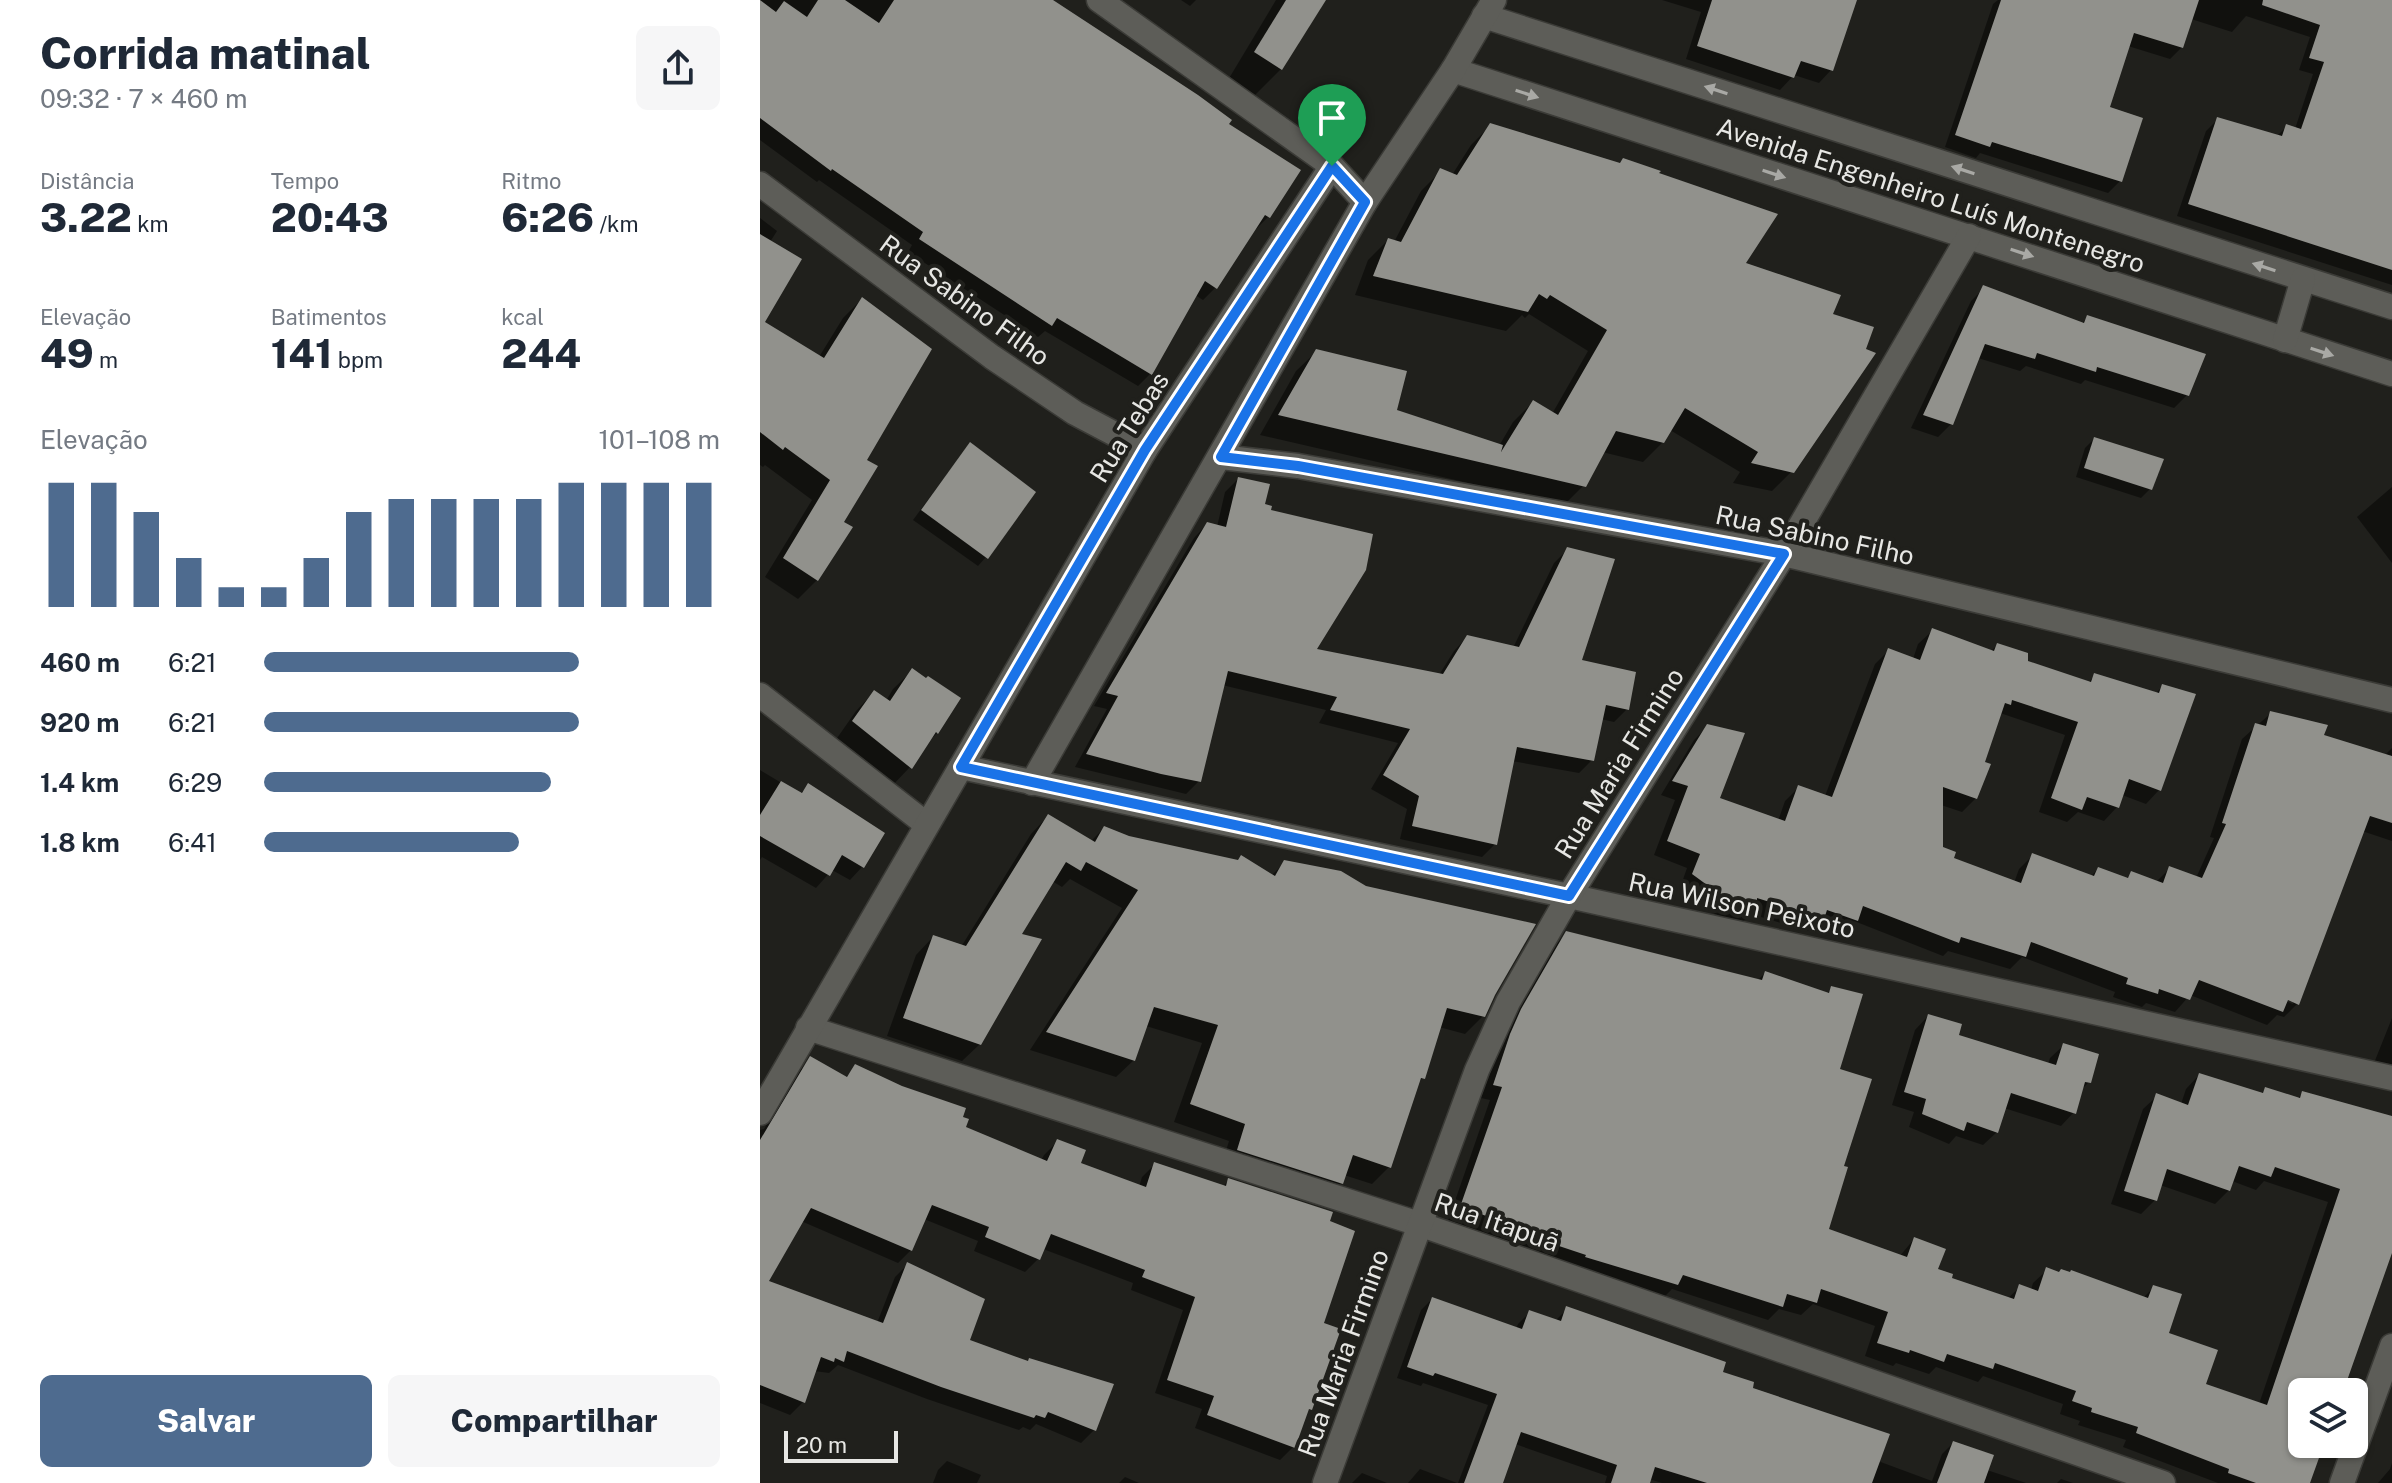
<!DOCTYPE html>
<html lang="pt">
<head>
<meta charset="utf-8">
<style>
  :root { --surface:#fff; --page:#f6f6f7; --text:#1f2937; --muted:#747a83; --accent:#4e6b8f }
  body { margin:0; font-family:"Public Sans",sans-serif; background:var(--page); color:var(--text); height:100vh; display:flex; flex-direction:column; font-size:30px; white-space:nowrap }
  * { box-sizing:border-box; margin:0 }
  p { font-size:26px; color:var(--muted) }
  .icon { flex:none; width:44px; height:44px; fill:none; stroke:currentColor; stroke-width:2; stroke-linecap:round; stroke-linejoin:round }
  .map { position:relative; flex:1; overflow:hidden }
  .drawer { display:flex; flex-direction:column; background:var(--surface); width:760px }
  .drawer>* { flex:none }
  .tools { position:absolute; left:1528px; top:1378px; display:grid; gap:16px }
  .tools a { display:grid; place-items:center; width:80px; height:80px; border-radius:12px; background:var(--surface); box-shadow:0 2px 6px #0004; font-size:40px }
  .scale { position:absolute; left:24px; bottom:20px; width:114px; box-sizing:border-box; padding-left:8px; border:4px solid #e7e7e4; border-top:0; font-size:22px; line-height:28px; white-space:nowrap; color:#e7e7e4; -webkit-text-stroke:6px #20201c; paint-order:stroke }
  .pin { position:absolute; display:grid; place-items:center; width:68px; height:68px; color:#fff; margin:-82px -34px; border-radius:50% 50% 50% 0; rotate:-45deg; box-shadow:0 0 8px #0007 }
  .pin .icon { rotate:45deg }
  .round { display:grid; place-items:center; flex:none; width:84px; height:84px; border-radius:12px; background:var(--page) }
  .head { display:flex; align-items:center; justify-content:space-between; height:136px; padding:0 40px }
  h1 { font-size:44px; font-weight:800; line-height:60px }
  .metrics { display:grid; grid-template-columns:repeat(3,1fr); gap:12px; height:136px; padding:8px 40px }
  .metrics div { display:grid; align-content:center }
  .metrics b { font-size:40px; font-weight:800 }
  .metrics small { font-size:22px; font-weight:400 }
  .metrics p { font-size:22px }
  .chart { height:224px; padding:16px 40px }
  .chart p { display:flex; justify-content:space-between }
  .chart svg { width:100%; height:144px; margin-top:8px; stroke:var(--accent); stroke-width:6 }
  .cta { display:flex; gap:16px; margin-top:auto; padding:16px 40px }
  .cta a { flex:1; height:92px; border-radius:12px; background:var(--accent); color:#fff; font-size:32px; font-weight:800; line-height:92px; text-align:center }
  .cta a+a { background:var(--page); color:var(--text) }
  ul { padding:0 40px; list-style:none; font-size:26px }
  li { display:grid; grid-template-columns:128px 96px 1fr; align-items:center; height:60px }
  li i { height:20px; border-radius:10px; background:var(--accent) }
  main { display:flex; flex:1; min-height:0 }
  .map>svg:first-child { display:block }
  .shadow { fill:#0007; fill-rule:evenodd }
  .building { fill:#91918c }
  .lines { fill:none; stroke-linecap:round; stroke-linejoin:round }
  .minor-casing { stroke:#3b3b37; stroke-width:27 }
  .minor { stroke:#5d5d58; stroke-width:24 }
  .oneway { fill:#a9a9a5 }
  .route-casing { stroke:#fff; stroke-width:16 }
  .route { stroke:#1a73e8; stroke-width:10 }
  .labels { text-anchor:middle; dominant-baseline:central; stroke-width:8; stroke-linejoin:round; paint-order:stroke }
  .street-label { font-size:26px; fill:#e7e7e4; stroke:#20201c }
</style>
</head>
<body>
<main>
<section class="drawer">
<div class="head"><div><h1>Corrida matinal</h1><p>09:32 · 7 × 460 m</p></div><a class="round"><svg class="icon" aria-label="share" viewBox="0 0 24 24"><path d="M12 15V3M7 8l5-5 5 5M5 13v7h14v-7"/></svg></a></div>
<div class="metrics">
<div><p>Distância</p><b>3.22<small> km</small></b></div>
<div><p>Tempo</p><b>20:43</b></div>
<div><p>Ritmo</p><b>6:26<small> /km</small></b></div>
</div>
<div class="metrics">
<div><p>Elevação</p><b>49<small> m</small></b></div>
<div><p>Batimentos</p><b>141<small> bpm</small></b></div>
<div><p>kcal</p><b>244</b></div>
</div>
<div class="chart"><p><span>Elevação</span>101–108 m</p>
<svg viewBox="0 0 160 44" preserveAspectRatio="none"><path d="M5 44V6M15 44V6M25 44V15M35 44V29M45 44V38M55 44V38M65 44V29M75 44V15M85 44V11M95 44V11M105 44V11M115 44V11M125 44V6M135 44V6M145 44V6M155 44V6"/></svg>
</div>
<ul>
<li><b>460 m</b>6:21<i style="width:69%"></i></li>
<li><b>920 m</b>6:21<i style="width:69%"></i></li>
<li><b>1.4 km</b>6:29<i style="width:63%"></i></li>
<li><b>1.8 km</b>6:41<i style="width:56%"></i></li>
</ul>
<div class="cta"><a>Salvar</a><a>Compartilhar</a></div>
</section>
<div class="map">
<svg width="1632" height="1483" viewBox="0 0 1632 1483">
  <rect width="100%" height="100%" fill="#20201c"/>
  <!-- shadow -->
  <g class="shadow">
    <polygon points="0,0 289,0 466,125 538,171 508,217 496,229 494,228 455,288 443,300 435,295 390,374 378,386 285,331 278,337 148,252 152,245 59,180 57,182 0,140"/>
    <polygon points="421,0 436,0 430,6"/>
    <polygon points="516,0 563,0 521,69 493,97 468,80"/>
    <polygon points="902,0 1095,0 1071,70 1059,83 1034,75 1020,90 926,59 941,12"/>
    <polygon points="1238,0 1632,0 1632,285 1417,216 1446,131 1458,119 1517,136 1527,126 1535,129 1553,74 1539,70 1550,37 1486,16 1472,32 1431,19 1422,47 1410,59 1368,46 1347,108 1360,181 1348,193 1220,153 1216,158 1185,147 1233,4"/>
    <polygon points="731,125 1071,315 1032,471 1012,491 973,483 980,472 910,430 903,442 883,462 842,452 824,485 804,505 500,435 536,371 557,351 634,411 739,446 753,422 773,402 792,414 828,351 769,314 765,318 762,315 746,331 595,295 608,260 628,240 634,242 661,191 681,171 692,175 711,145"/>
    <polygon points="0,218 17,231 10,242 2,323 59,357 83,318 102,299 104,460 81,522 90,528 57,580 38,599 5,577 52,500 5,465 3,467 0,465"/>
    <polygon points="1224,288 1321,324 1327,318 1427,395 1414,408 1325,380 1321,384 1266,366 1260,371 1218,358 1191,424 1178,437 1151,428 1211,301"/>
    <polygon points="1334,439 1390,489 1381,498 1316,477 1325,448"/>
    <polygon points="202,454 226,557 218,566 153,520"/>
    <polygon points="478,479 503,506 554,650 679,675 694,651 707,637 753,648 794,563 808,549 820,662 867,709 854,722 841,719 832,760 819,773 752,761 735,844 722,857 640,839 647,809 611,789 638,743 559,723 566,710 462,685 439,781 426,794 315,767 347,709 334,706 434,538 447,524 457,527 465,492"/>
    <polygon points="1632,487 1632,563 1597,517"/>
    <path d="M1172,631L1230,652L1237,645L1266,662L1328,683L1335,675L1395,694L1403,686L1399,790L1386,804L1362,795L1357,807L1344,821L1318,812L1307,822L1279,812L1305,735L1240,713L1222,764L1216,798L1202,812L1181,805V848L1192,859L1254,883L1259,869L1273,855L1330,877L1338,869L1366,879L1372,874L1396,882L1410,868L1436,878L1454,838L1450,837L1482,739L1511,713L1562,736L1624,756L1632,748V841L1602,831L1537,1004L1524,1017L1517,1015L1507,1025L1430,995L1415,1012L1386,1003L1382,1007L1353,997L1355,992L1262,957L1250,969L1188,951L1183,956L1094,921L1082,933L1055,924L1048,931L991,914L981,923L955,914L920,888L927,868L894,855L915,800L901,795L934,740L948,726L958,799L1018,821L1025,801L1039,787L1065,796L1115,664L1129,650L1153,659L1158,644ZM1518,998L1533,1000V1004Z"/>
    <polygon points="152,671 177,733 166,744 150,767 132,786 75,741 96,711 114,692 126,701 133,689"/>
    <polygon points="0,770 40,794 48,786 102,867 90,880 72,870 56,888 2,857 0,860"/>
    <polygon points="288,816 330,842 344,828 368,838 511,876 525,862 723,1016 705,1034 679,1027 663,1078 657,1083 629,1167 612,1184 584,1175 581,1183 563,1200 461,1167 469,1141 414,1122 442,1043 386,1026 374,1060 356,1077 270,1050 362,908 310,879 302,887 292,881 259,936 220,1044 202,1061 127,1036 156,955 173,937 201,947 271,834"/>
    <polygon points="807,933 997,981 1005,973 1067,994 1072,989 1082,1167 1066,1231 1139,1257 1154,1239 1175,1270 1189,1279 1247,1299 1260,1287 1271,1290 1273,1283 1287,1270 1383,1298 1393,1288 1406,1334 1443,1385 1499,1404 1568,1202 1504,1181 1496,1190 1472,1181 1469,1190 1455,1204 1400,1185 1395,1200 1381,1214 1351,1204 1383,1109 1397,1096 1421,1104 1426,1089 1439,1075 1501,1094 1506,1089 1537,1099 1542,1094 1632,1118 1632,1247 1580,1392 1542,1392 1542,1444 1562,1444 1548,1483 1458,1483 1363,1447 1366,1440 1318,1425 1320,1421 1300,1414 1303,1404 1223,1376 1218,1382 1176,1367 1169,1374 1136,1363 1133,1366 1105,1356 1115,1326 1053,1304 1041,1315 1019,1309 1008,1320 912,1289 903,1298 778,1256 779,1251 688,1221 730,1100 721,1098 748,1025 793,947"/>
    <polygon points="1168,1016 1196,1036 1288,1064 1290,1058 1304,1045 1329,1082 1321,1090 1314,1112 1301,1126 1244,1108 1237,1132 1223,1145 1196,1136 1189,1144 1149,1127 1154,1112 1132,1105 1155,1030"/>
    <polygon points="1632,1018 1632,1069 1614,1063"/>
    <polygon points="51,1059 85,1078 96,1067 200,1118 203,1128 281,1161 284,1155 297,1142 318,1164 379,1187 382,1177 395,1164 462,1187 468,1181 561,1324 550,1408 545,1413 533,1447 520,1460 435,1428 442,1409 395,1393 423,1310 371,1290 373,1283 283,1249 278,1259 265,1272 214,1251 218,1241 164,1219 151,1250 138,1263 41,1221 6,1282 117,1323 135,1277 148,1264 207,1341 334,1430 321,1443 276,1424 270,1430 263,1427 259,1430 167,1399 78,1365 69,1373 54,1371 43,1402 30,1415 0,1403 0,1130 4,1129 38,1072"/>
    <polygon points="672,1299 756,1329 758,1324 769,1313 796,1320 807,1309 960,1373 1118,1461 1172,1481 1182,1454 1193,1443 1227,1470 1266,1483 902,1483 889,1479 888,1483 845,1483 847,1476 755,1444 741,1483 698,1483 728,1405 663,1383 661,1386 637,1378 661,1310"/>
    <polygon points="187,1461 221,1475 217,1483 173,1483 178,1470"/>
    <polygon points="1632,1463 1632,1483 1618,1483 1630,1469"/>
    <polygon points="660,1469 697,1483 648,1483"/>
    <polygon points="602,1473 627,1483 592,1483"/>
    <polygon points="365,1477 379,1483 359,1483"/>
    <polygon points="1301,1479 1313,1483 1297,1483"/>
  </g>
  <!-- building -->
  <g class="building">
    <polygon points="0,0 16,12 24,1 47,17 58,0 85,0 119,23 134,0 293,0 438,95 472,120 469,124 541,170 510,218 505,215 457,289 445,281 392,375 297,318 292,326 159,239 163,232 72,169 71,171 0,118"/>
    <polygon points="526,0 566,0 522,70 494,52"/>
    <polygon points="952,0 1097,0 1073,71 1041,61 1034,78 937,46"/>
    <polygon points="1241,0 1439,0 1423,48 1374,33 1350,107 1383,118 1362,182 1232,142 1230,147 1195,135"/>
    <polygon points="1503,0 1632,0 1632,270 1428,204 1457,117 1522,136 1526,124 1541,129 1564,62 1549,58 1560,25 1502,5"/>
    <polygon points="730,123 860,163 863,158 901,171 899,173 1018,214 986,263 1081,295 1073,314 1114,327 1106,349 1116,353 1034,473 991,463 998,452 925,408 904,443 856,431 826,487 518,415 556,349 647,371 637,410 743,445 741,452 773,400 798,415 847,330 790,295 787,299 779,294 768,312 613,276 628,238 641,242 680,168 697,175"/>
    <polygon points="0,234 42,259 5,322 64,358 102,297 172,349 107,460 118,466 84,522 93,527 58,581 23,558 70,480 25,447 23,450 0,432"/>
    <polygon points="1223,285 1324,323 1327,315 1446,354 1429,396 1337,367 1336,372 1277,353 1275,359 1225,344 1193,425 1163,415"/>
    <polygon points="1334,437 1404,459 1392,490 1324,468"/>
    <polygon points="210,442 276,492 228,559 161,510"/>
    <polygon points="478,477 510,484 505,504 512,506 511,510 613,534 606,570 557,649 683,674 707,635 759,647 807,547 855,559 822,660 876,672 869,710 846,705 834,761 757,747 737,845 652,826 659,796 623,775 650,729 570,710 577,697 468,671 441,782 401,774 326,754 358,696 346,693 447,522 466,527"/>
    <polygon points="1172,628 1234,651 1237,643 1268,653 1268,661 1331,682 1334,673 1399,693 1402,684 1436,694 1401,791 1369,779 1359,808 1327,797 1322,810 1291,798 1318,722 1252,700 1251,705 1245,703 1225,762 1231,764 1217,799 1183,787 1183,847 1196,852 1194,858 1261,883 1272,853 1334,876 1338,867 1368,878 1371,871 1403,883 1409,866 1442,878 1466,824 1462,823 1495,723 1506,726 1510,711 1568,725 1564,735 1632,756 1632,823 1610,816 1539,1005 1528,1000 1523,1012 1439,980 1430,1000 1399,989 1398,994 1366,984 1368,978 1271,942 1266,957 1201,937 1199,943 1103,906 1098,921 1067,910 1064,919 997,898 997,910 969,901 932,874 940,854 907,841 928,786 912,781 947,724 985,733 960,798 1025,821 1038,785 1072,797 1128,648 1160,660"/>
    <polygon points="152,668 166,678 168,676 201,698 178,734 176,732 152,769 92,721 114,690 130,701"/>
    <polygon points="21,781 42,793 48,783 125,833 104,868 82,855 70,876 0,836 0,815"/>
    <polygon points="288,814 335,842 344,826 369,836 478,860 481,855 515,876 524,860 581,871 606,886 776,924 735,995 725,1017 687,1008 665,1079 661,1078 631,1168 593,1155 583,1184 477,1150 485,1124 430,1104 458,1025 394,1007 375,1061 286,1032 378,890 326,862 321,871 306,862 262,934 282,939 221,1045 143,1018 173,935 206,946"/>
    <polygon points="806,931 1002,980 1005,971 1069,993 1071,986 1103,994 1080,1069 1112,1079 1084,1166 1088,1167 1069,1229 1147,1257 1154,1237 1186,1249 1178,1269 1193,1274 1192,1278 1254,1299 1259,1284 1278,1291 1286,1267 1299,1272 1301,1269 1310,1272 1311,1270 1388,1298 1393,1285 1422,1294 1409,1333 1458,1350 1446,1384 1507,1405 1580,1189 1515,1167 1511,1177 1479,1166 1470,1191 1407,1169 1397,1201 1364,1191 1396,1093 1428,1105 1439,1073 1503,1093 1505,1087 1540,1098 1542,1091 1632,1116 1632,1253 1583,1392 1542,1392 1542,1444 1564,1444 1550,1483 1496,1483 1468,1473 1469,1469 1376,1433 1378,1427 1331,1412 1332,1408 1312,1401 1316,1391 1235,1363 1233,1369 1187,1354 1184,1362 1150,1350 1149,1353 1117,1343 1128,1312 1061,1289 1057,1303 1027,1294 1023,1307 923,1275 918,1285 825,1257 826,1255 790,1243 791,1238 700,1207 742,1087 733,1085 750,1034 761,1009"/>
    <polygon points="1168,1014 1202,1024 1199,1035 1296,1065 1303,1043 1339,1054 1331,1083 1325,1082 1316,1114 1251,1093 1238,1133 1207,1122 1204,1131 1162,1114 1166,1099 1144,1092"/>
    <polygon points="50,1056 87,1077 95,1064 142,1086 206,1108 203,1117 209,1119 206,1127 287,1161 297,1139 326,1150 321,1163 386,1187 394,1162 466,1186 468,1178 573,1212 570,1221 595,1231 564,1323 581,1329 552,1410 549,1409 535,1448 447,1415 454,1396 407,1380 435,1297 382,1277 385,1270 291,1234 280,1260 225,1237 229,1227 172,1205 152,1251 51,1208 9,1281 123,1323 147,1262 225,1299 210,1340 268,1361 269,1358 354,1384 336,1431 288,1412 285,1418 276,1415 274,1418 181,1387 87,1351 84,1362 75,1358 74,1362 61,1357 45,1403 0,1385 0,1140"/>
    <polygon points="672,1297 762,1329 769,1310 801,1321 806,1306 966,1362 963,1372 994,1382 993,1388 1130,1434 1112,1483 947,1483 895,1467 890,1483 851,1483 857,1465 761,1432 743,1483 704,1483 737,1394 675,1373 673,1376 647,1367"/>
    <polygon points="1193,1441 1234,1455 1224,1483 1177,1483"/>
  </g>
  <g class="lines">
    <!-- minor casing -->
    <g class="minor-casing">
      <g id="minor">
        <polyline points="339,0 572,166 605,202"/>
        <polyline points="724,16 1632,307"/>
        <polyline points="693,70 1632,374"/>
        <polyline points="0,184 232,357 315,413 385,450"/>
        <polyline points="1525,340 1543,279"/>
        <polyline points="461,457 538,466 1024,554 1632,700"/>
        <polyline points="0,695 166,824"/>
        <polyline points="201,767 809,896 1632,1078"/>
        <polyline points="272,783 605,202 693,70 734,0"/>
        <polyline points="48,1028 659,1224 1403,1483"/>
        <polyline points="0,1113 385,450 572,166"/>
        <polyline points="565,1483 717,1070 748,1002 809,896 1024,554 1209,236"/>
        <polyline points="1582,1483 1632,1346"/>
      </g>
    </g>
    <!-- minor -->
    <use href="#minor" class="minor"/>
  </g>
  <!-- one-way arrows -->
  <defs><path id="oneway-solid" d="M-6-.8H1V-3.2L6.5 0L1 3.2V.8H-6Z" transform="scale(2)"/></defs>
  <g class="oneway">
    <use href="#oneway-solid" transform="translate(956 90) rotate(-162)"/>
    <use href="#oneway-solid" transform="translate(767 94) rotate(18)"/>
    <use href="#oneway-solid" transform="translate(1203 170) rotate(-162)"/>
    <use href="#oneway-solid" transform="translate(1014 174) rotate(18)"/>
    <use href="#oneway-solid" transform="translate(1262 253) rotate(18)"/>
    <use href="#oneway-solid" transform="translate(1504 267) rotate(-162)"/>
    <use href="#oneway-solid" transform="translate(1562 352) rotate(18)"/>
  </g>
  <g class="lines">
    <!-- route casing -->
    <g class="route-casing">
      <polygon id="route" points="572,166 605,202 461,457 538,466 1024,554 809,896 201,767 385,450"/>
    </g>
    <!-- route -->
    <use href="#route" class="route"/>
  </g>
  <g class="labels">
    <!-- street labels -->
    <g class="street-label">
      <text transform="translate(1171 195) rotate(18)">Avenida Engenheiro Luís Montenegro</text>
      <text transform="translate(205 300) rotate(36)">Rua Sabino Filho</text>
      <text transform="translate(369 427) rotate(-58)">Rua Tebas</text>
      <text transform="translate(1055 535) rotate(12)">Rua Sabino Filho</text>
      <text transform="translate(859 763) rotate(-58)">Rua Maria Firmino</text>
      <text transform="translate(982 905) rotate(12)">Rua Wilson Peixoto</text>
      <text transform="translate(737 1222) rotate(19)">Rua Itapuã</text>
      <text transform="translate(583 1353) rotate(-70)">Rua Maria Firmino</text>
    </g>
  </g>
</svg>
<div class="tools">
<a><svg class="icon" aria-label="layers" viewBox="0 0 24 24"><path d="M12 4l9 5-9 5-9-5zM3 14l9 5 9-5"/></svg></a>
</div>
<div class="scale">20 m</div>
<div class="pin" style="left:572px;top:166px;background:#1e9e55"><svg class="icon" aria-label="arrive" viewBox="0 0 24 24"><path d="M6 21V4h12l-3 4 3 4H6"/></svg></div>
</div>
</main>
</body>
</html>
